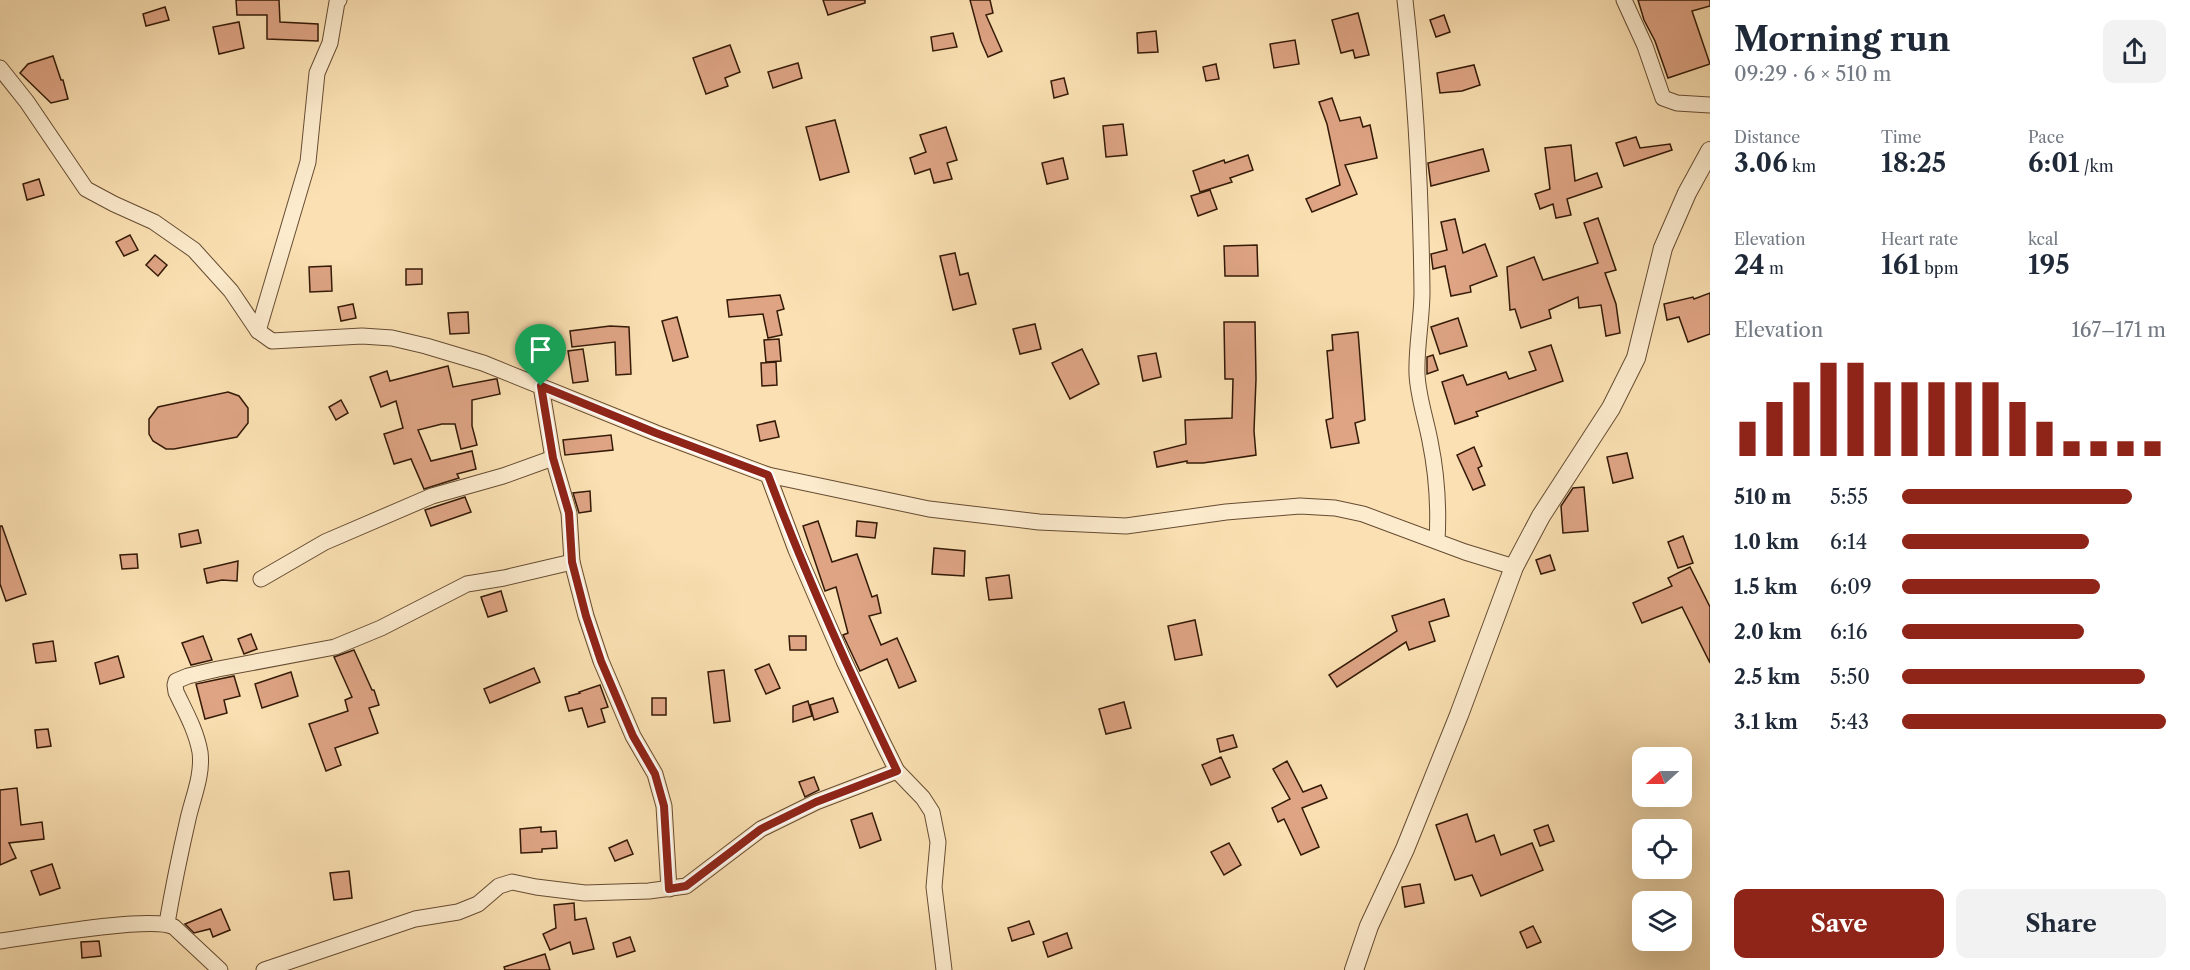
<!DOCTYPE html>
<html lang="en">
<head>
<meta charset="utf-8">
<style>
  :root { --surface:#fff; --page:#f2f2f3; --text:#1f2937; --muted:#747a83; --accent:#8f2418 }
  body { margin:0; font-family:"Libre Caslon Text",serif; background:var(--page); color:var(--text); height:100vh; display:flex; flex-direction:column; font-size:22px; white-space:nowrap }
  * { box-sizing:border-box; margin:0 }
  p { font-size:20px; color:var(--muted) }
  .icon { flex:none; width:33px; height:33px; fill:none; stroke:currentColor; stroke-width:2; stroke-linecap:round; stroke-linejoin:round }
  .map { position:relative; flex:1; overflow:hidden }
  .drawer { display:flex; flex-direction:column; background:var(--surface); width:480px }
  .drawer>* { flex:none }
  .needle { width:39px; rotate:249deg }
  .buttons { position:absolute; left:1632px; top:747px; display:grid; gap:12px }
  .buttons a { display:grid; place-items:center; width:60px; height:60px; border-radius:12px; background:var(--surface); box-shadow:0 6px 24px #0002; font-size:30px }
  .pin { position:absolute; display:grid; place-items:center; width:51px; height:51px; color:#fff; margin:-62px -26px; border-radius:50% 50% 50% 0; rotate:-45deg; box-shadow:0 0 6px #0007 }
  .pin .icon { rotate:45deg }
  .round { display:grid; place-items:center; flex:none; width:63px; height:63px; border-radius:12px; background:var(--page) }
  .headline { display:flex; align-items:center; justify-content:space-between; height:102px; padding:0 24px }
  h1 { font-size:33px; font-weight:800; line-height:45px }
  .stats { display:grid; grid-template-columns:repeat(3,1fr); gap:9px; height:102px; padding:6px 24px }
  .stats div { display:grid; align-content:center }
  .stats b { font-size:26px; font-weight:800 }
  .stats small { font-size:16px; font-weight:400 }
  .stats p { font-size:16px }
  .chart { height:168px; padding:12px 24px }
  .chart p { display:flex; justify-content:space-between }
  .chart svg { width:100%; height:108px; margin-top:6px; stroke:var(--accent); stroke-width:6 }
  .primary-button { display:flex; gap:12px; margin-top:auto; padding:12px 24px }
  .primary-button a { flex:1; height:69px; border-radius:12px; background:var(--accent); color:#fff; font-size:24px; font-weight:800; line-height:69px; text-align:center }
  .primary-button a+a { background:var(--page); color:var(--text) }
  ul { padding:0 24px; list-style:none; font-size:20px }
  li { display:grid; grid-template-columns:96px 72px 1fr; align-items:center; height:45px }
  li i { height:15px; border-radius:8px; background:var(--accent) }
  main { display:flex; flex:1; min-height:0 }
  .map>svg:first-child { display:block }
  .building { fill:#dea484; stroke:#341a07; stroke-width:1.5 }
  .lines { fill:none; stroke-linecap:round; stroke-linejoin:round }
  .minor-casing { stroke:#664c32; stroke-width:17 }
  .tertiary-casing { stroke:#664c32; stroke-width:20 }
  .minor { stroke:#fcebcd; stroke-width:15 }
  .tertiary { stroke:#fcebcd; stroke-width:18 }
  .route-casing { stroke:#fff; stroke-width:12 }
  .route { stroke:#8f2418; stroke-width:8 }
</style>
</head>
<body>
<main>
<div class="map">
<svg width="1710" height="970" viewBox="0 0 1710 970">
  <rect width="100%" height="100%" fill="#fae0b2"/>
  <filter id="stains"><feTurbulence type="fractalNoise" baseFrequency=".00333" numOctaves="4"/><feColorMatrix values="0 0 0 0 .2 0 0 0 0 .09 0 0 0 0 .02 0 0 0 .5 -.17"/></filter>
  <radialGradient id="worn" r=".72"><stop offset=".6" stop-color="#630" stop-opacity="0"/><stop offset="1" stop-color="#630" stop-opacity=".3"/></radialGradient>
  <!-- building -->
  <g class="building">
    <polygon points="236,0 279,0 280,22 318,24 318,41 267,39 267,15 237,15"/>
    <polygon points="823,0 865,0 865,3 828,15"/>
    <polygon points="970,0 990,0 993,13 986,15 1002,51 988,57 981,41"/>
    <polygon points="1638,0 1710,0 1710,6 1692,11 1710,64 1668,78 1655,41 1644,20"/>
    <polygon points="165,7 169,20 146,26 143,14"/>
    <polygon points="1358,13 1369,55 1355,58 1353,50 1341,53 1332,20"/>
    <polygon points="1444,15 1450,32 1436,37 1430,20"/>
    <polygon points="239,22 244,48 219,54 213,27"/>
    <polygon points="1156,31 1158,52 1138,53 1137,33"/>
    <polygon points="953,33 957,47 933,51 931,37"/>
    <polygon points="1295,40 1299,64 1274,68 1270,44"/>
    <polygon points="730,45 740,72 725,78 728,86 706,94 693,58"/>
    <polygon points="53,56 61,80 63,80 68,99 51,103 20,73 28,64"/>
    <polygon points="798,63 802,78 773,88 768,72"/>
    <polygon points="1216,64 1219,79 1206,81 1203,67"/>
    <polygon points="1474,65 1480,85 1462,91 1440,93 1437,73"/>
    <polygon points="1064,78 1068,94 1054,98 1051,81"/>
    <polygon points="1332,98 1340,121 1360,117 1363,127 1370,125 1377,158 1345,165 1357,194 1312,212 1306,199 1340,185 1327,124 1319,102"/>
    <polygon points="835,120 849,172 820,180 806,127"/>
    <polygon points="1123,124 1127,155 1106,157 1103,126"/>
    <polygon points="946,127 957,160 947,163 952,179 934,183 930,169 915,174 910,158 926,152 920,135"/>
    <polygon points="1636,137 1640,148 1670,144 1672,150 1624,166 1616,143"/>
    <polygon points="1571,145 1575,181 1597,173 1602,187 1567,199 1571,215 1556,218 1553,204 1540,209 1535,194 1550,189 1545,148"/>
    <polygon points="1483,149 1489,171 1431,186 1428,163"/>
    <polygon points="1248,155 1253,170 1230,178 1232,182 1200,192 1193,171 1224,160 1225,163"/>
    <polygon points="1063,158 1068,179 1047,184 1042,163"/>
    <polygon points="39,179 44,195 27,200 23,184"/>
    <polygon points="1210,190 1217,209 1198,216 1191,196"/>
    <polygon points="1598,218 1616,270 1605,273 1616,304 1620,333 1606,336 1601,305 1579,308 1578,297 1549,310 1551,318 1521,328 1515,309 1510,310 1507,267 1534,257 1543,280 1598,263 1584,223"/>
    <polygon points="1455,219 1463,253 1485,244 1497,276 1470,286 1471,292 1451,296 1445,266 1433,269 1431,254 1447,250 1441,222"/>
    <polygon points="130,235 138,250 124,256 116,242"/>
    <polygon points="1257,245 1258,276 1225,276 1224,246"/>
    <polygon points="955,253 960,275 968,273 976,304 953,310 940,256"/>
    <polygon points="155,255 167,265 158,276 146,265"/>
    <polygon points="331,266 332,291 310,292 309,267"/>
    <polygon points="406,269 422,269 422,284 406,285"/>
    <polygon points="1710,293 1710,334 1688,342 1679,317 1667,320 1664,304 1693,297 1694,299"/>
    <polygon points="780,295 784,309 777,311 782,335 768,338 763,314 729,317 727,300"/>
    <polygon points="353,304 356,318 341,321 338,307"/>
    <polygon points="468,312 469,333 450,334 448,313"/>
    <polygon points="677,317 688,357 673,361 662,321"/>
    <polygon points="1458,318 1467,346 1440,354 1431,327"/>
    <polygon points="1224,322 1255,322 1256,379 1254,431 1256,455 1203,463 1187,463 1187,461 1157,467 1154,452 1186,444 1185,420 1232,418 1233,379 1225,379"/>
    <polygon points="1035,324 1041,349 1020,354 1013,329"/>
    <polygon points="610,326 629,327 631,374 616,375 615,342 572,347 570,331"/>
    <polygon points="1358,332 1365,420 1355,423 1359,443 1331,448 1326,420 1333,418 1327,351 1333,350 1332,335"/>
    <polygon points="779,339 781,361 766,362 764,340"/>
    <polygon points="1551,345 1563,381 1476,412 1478,416 1455,424 1442,382 1463,375 1467,385 1506,372 1509,379 1536,370 1529,352"/>
    <polygon points="583,349 588,381 573,383 568,351"/>
    <polygon points="1082,349 1099,384 1070,399 1052,363"/>
    <polygon points="1156,353 1161,377 1143,381 1138,356"/>
    <polygon points="1433,355 1438,370 1427,374 1427,357"/>
    <polygon points="776,362 777,385 762,386 761,363"/>
    <polygon points="448,366 453,387 495,379 497,379 500,394 472,400 472,426 477,445 461,449 455,424 442,424 418,430 431,461 472,451 476,469 457,474 459,478 424,489 411,459 394,464 384,434 403,428 396,401 381,407 370,377 387,371 390,381"/>
    <polygon points="228,392 239,396 248,408 248,423 237,437 174,449 166,449 153,441 149,434 149,419 158,407"/>
    <polygon points="341,400 348,413 336,420 329,407"/>
    <polygon points="775,421 779,437 760,441 757,425"/>
    <polygon points="611,435 613,450 565,455 563,440"/>
    <polygon points="1474,447 1482,466 1478,468 1485,485 1473,490 1457,455"/>
    <polygon points="1627,453 1633,478 1613,483 1607,457"/>
    <polygon points="1584,487 1588,531 1563,533 1561,506 1573,488"/>
    <polygon points="590,491 591,511 579,513 573,493"/>
    <polygon points="465,497 471,512 431,526 425,510"/>
    <polygon points="818,521 832,562 857,554 872,597 877,595 881,613 869,616 881,645 897,638 916,681 899,688 887,659 860,671 843,635 848,633 836,587 825,591 803,526"/>
    <polygon points="857,521 877,523 875,538 856,536"/>
    <polygon points="0,526 2,526 26,594 6,601 0,584"/>
    <polygon points="198,530 201,543 181,547 179,534"/>
    <polygon points="1683,536 1693,563 1678,568 1668,542"/>
    <polygon points="934,548 965,551 964,576 932,574"/>
    <polygon points="137,554 138,568 122,569 120,555"/>
    <polygon points="1550,555 1555,570 1541,574 1536,560"/>
    <polygon points="238,561 237,581 222,580 207,583 204,569"/>
    <polygon points="1690,567 1710,607 1710,663 1682,607 1642,623 1633,603 1672,586 1668,578"/>
    <polygon points="1009,575 1012,598 989,600 986,578"/>
    <polygon points="501,591 507,611 488,617 481,597"/>
    <polygon points="1444,599 1449,616 1429,622 1435,641 1409,650 1406,642 1337,687 1329,675 1397,631 1392,616"/>
    <polygon points="1195,620 1202,655 1175,660 1168,626"/>
    <polygon points="251,634 257,649 244,654 238,639"/>
    <polygon points="203,636 212,660 191,665 182,643"/>
    <polygon points="789,636 806,636 806,650 790,650"/>
    <polygon points="53,641 56,661 36,663 33,644"/>
    <polygon points="354,650 372,690 374,690 379,705 369,708 378,733 335,748 341,765 326,771 309,724 348,711 345,700 352,697 334,657"/>
    <polygon points="118,656 124,677 100,684 95,663"/>
    <polygon points="769,664 780,688 766,694 755,670"/>
    <polygon points="534,668 540,682 490,703 484,689"/>
    <polygon points="724,670 730,721 714,723 708,672"/>
    <polygon points="291,672 298,696 262,708 255,684"/>
    <polygon points="234,676 240,696 224,700 227,713 205,719 196,684"/>
    <polygon points="600,685 608,707 601,709 605,722 588,727 582,708 569,711 565,697 580,693 579,692"/>
    <rect x="652" y="698" width="14" height="17"/>
    <polygon points="833,698 838,712 814,720 810,705"/>
    <polygon points="808,701 812,716 793,722 793,706"/>
    <polygon points="1124,702 1131,728 1106,734 1099,709"/>
    <polygon points="48,729 51,746 37,748 35,730"/>
    <polygon points="1233,735 1237,747 1220,752 1217,739"/>
    <polygon points="1221,757 1230,777 1211,785 1202,765"/>
    <polygon points="1287,761 1303,792 1321,785 1327,798 1302,808 1319,847 1301,855 1284,819 1278,822 1272,808 1290,799 1273,769"/>
    <polygon points="814,777 819,790 805,797 799,782"/>
    <polygon points="17,788 21,825 42,822 44,839 9,843 16,858 0,865 0,790"/>
    <polygon points="872,813 881,840 860,848 851,820"/>
    <polygon points="1467,814 1476,842 1494,835 1501,855 1532,843 1543,870 1481,896 1472,875 1455,880 1436,825"/>
    <polygon points="1548,825 1554,841 1540,846 1534,830"/>
    <polygon points="541,827 541,832 556,831 557,848 542,849 542,852 521,853 520,829"/>
    <polygon points="627,840 633,854 615,861 609,848"/>
    <polygon points="1229,843 1241,865 1224,875 1211,852"/>
    <polygon points="52,864 60,888 40,895 31,871"/>
    <polygon points="349,871 352,898 334,900 330,873"/>
    <polygon points="1420,884 1424,903 1405,907 1402,887"/>
    <polygon points="574,903 575,920 586,918 594,949 573,954 570,942 550,950 543,934 556,928 554,905"/>
    <polygon points="221,909 230,930 213,937 210,929 194,933 185,924"/>
    <polygon points="1029,921 1034,934 1012,941 1008,928"/>
    <polygon points="1533,926 1541,942 1527,948 1520,932"/>
    <polygon points="1067,933 1072,948 1048,957 1043,942"/>
    <polygon points="630,937 635,951 617,957 613,943"/>
    <polygon points="99,941 101,956 82,958 81,942"/>
    <polygon points="545,954 550,970 505,970 504,967"/>
  </g>
  <g class="lines">
    <!-- minor casing -->
    <g class="minor-casing">
      <g id="minor">
        <path d="M1405,0C1416,97 1421,195 1422,292C1422,319 1416,347 1417,374C1418,397 1426,419 1430,441C1437,475 1439,507 1437,541"/>
        <polyline points="1624,0 1645,46 1663,98 1677,103 1710,105"/>
        <polyline points="0,68 27,102 86,189 114,204 154,222 194,250 231,291 258,331 272,341 362,336 392,338 426,346 483,363 656,433 768,475 929,509 1039,522 1126,526 1226,512 1300,506 1335,508 1363,514 1465,552 1514,567"/>
        <polyline points="258,331 308,162 317,73 330,43 337,2 339,0"/>
        <polyline points="541,386 553,458 569,513 572,562 586,616 601,661 633,736 655,774 664,806 669,889"/>
        <polyline points="768,475 796,550 844,661 882,741 897,771 923,798 932,812 938,842 934,887 944,970"/>
        <polyline points="261,579 325,542 432,496 503,476 553,458"/>
        <path d="M167,923C173,888 180,854 188,819C193,797 203,775 200,752C196,730 185,711 176,692L175,685L176,681L188,676L218,669L335,647L381,628L467,584L504,578L572,562"/>
        <path d="M0,941C31,937 153,915 174,927L220,970"/>
        <polyline points="264,970 415,919 458,912 478,904 499,886 512,882 536,887 585,893 649,891 686,886 761,829 816,802 897,771"/>
      </g>
    </g>
    <!-- tertiary casing -->
    <g class="tertiary-casing">
      <polyline id="tertiary" points="1354,970 1369,926 1405,849 1459,715 1514,567 1541,516 1611,408 1636,358 1663,248 1687,193 1710,151"/>
    </g>
    <!-- minor -->
    <use href="#minor" class="minor"/>
    <!-- tertiary -->
    <use href="#tertiary" class="tertiary"/>
  </g>
  <g class="lines">
    <!-- route casing -->
    <g class="route-casing">
      <path id="route" d="M541,386L656,433L768,475C806,576 850,674 897,771L816,802L761,829L686,886L669,889L664,806L655,774L633,736L601,661L586,616L572,562L569,513L553,458Z"/>
    </g>
    <!-- route -->
    <use href="#route" class="route"/>
  </g>
  <rect width="100%" height="100%" filter="url(#stains)"/>
  <rect width="100%" height="100%" fill="url(#worn)"/>
</svg>
<div class="buttons">
<a><svg class="needle" viewBox="-14 -14 28 28"><path d="M0-13l5 13h-10z" fill="#e53935"/><path d="M0 13l5-13h-10z" fill="#747a83"/></svg></a>
<a><svg class="icon" aria-label="locate" viewBox="0 0 24 24"><circle cx="12" cy="12" r="6"/><path d="M12 2v4M12 18v4M2 12h4M18 12h4"/></svg></a>
<a><svg class="icon" aria-label="layers" viewBox="0 0 24 24"><path d="M12 4l9 5-9 5-9-5zM3 14l9 5 9-5"/></svg></a>
</div>
<div class="pin" style="left:541px;top:386px;background:#1e9e55"><svg class="icon" aria-label="arrive" viewBox="0 0 24 24"><path d="M6 21V4h12l-3 4 3 4H6"/></svg></div>
</div>
<section class="drawer">
<div class="headline"><div><h1>Morning run</h1><p>09:29 · 6 × 510 m</p></div><a class="round"><svg class="icon" aria-label="share" viewBox="0 0 24 24"><path d="M12 15V3M7 8l5-5 5 5M5 13v7h14v-7"/></svg></a></div>
<div class="stats">
<div><p>Distance</p><b>3.06<small> km</small></b></div>
<div><p>Time</p><b>18:25</b></div>
<div><p>Pace</p><b>6:01<small> /km</small></b></div>
</div>
<div class="stats">
<div><p>Elevation</p><b>24<small> m</small></b></div>
<div><p>Heart rate</p><b>161<small> bpm</small></b></div>
<div><p>kcal</p><b>195</b></div>
</div>
<div class="chart"><p><span>Elevation</span>167–171 m</p>
<svg viewBox="0 0 160 44" preserveAspectRatio="none"><path d="M5 44V30M15 44V22M25 44V14M35 44V6M45 44V6M55 44V14M65 44V14M75 44V14M85 44V14M95 44V14M105 44V22M115 44V30M125 44V38M135 44V38M145 44V38M155 44V38"/></svg>
</div>
<ul>
<li><b>510 m</b>5:55<i style="width:87%"></i></li>
<li><b>1.0 km</b>6:14<i style="width:71%"></i></li>
<li><b>1.5 km</b>6:09<i style="width:75%"></i></li>
<li><b>2.0 km</b>6:16<i style="width:69%"></i></li>
<li><b>2.5 km</b>5:50<i style="width:92%"></i></li>
<li><b>3.1 km</b>5:43<i style="width:100%"></i></li>
</ul>
<div class="primary-button"><a>Save</a><a>Share</a></div>
</section>
</main>
</body>
</html>
